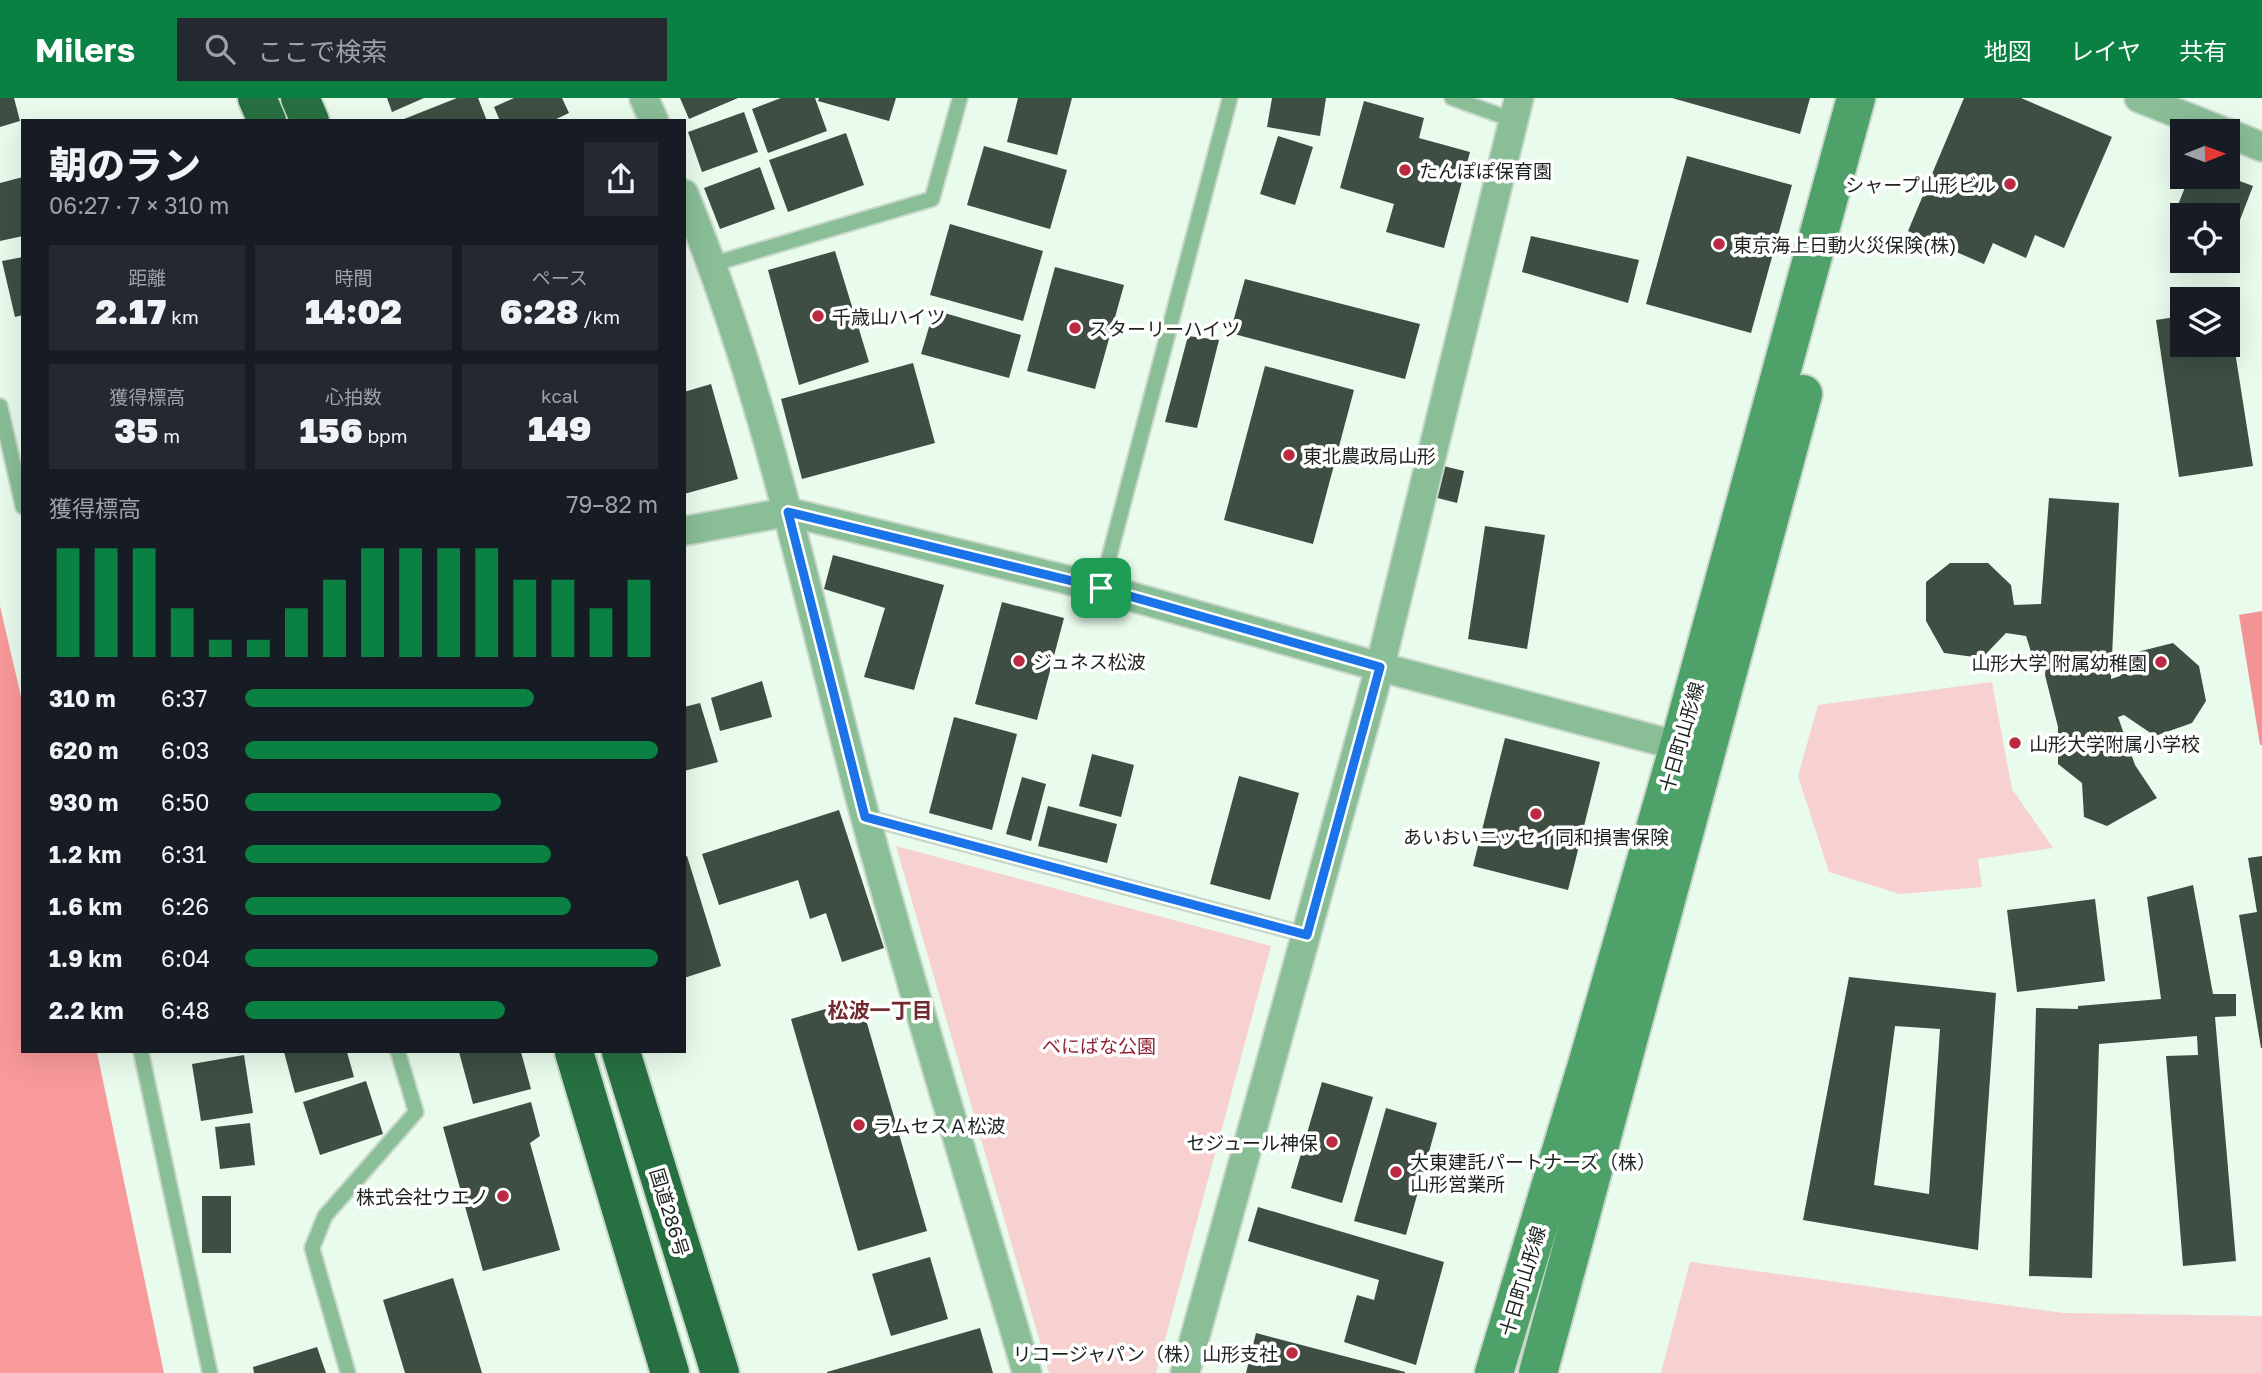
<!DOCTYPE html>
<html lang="ja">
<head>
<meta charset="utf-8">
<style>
  :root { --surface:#171b24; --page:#242831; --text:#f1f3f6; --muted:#9ea1a6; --accent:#0b8043 }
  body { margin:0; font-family:"Golos Text","Noto Sans JP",sans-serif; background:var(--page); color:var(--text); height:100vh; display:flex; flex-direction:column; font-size:26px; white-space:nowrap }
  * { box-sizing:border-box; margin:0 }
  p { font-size:23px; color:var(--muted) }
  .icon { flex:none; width:38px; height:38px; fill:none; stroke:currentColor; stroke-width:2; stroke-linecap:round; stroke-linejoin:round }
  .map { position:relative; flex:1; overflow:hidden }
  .drawer { position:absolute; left:21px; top:21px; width:665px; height:934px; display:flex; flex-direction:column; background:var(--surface); border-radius:0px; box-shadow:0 7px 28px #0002 }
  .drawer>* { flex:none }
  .needle { width:46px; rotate:89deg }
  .tools { position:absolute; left:2170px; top:21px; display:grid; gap:14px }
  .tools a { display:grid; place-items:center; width:70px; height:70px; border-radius:0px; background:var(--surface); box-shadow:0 7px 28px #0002; font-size:35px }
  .pin { position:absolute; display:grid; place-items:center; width:60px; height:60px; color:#fff; margin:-30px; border-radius:14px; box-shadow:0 4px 10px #0006 }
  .round { display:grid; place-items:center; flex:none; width:74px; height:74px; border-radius:0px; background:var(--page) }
  .headline { display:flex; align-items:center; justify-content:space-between; height:119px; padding:0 28px }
  h1 { font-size:38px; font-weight:800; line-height:52px }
  .figures { display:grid; grid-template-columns:repeat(3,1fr); gap:10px; height:119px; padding:7px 28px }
  .figures div { display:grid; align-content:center; border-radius:0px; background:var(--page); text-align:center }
  .figures b { font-size:35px; font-weight:800 }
  .figures small { font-size:19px; font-weight:400 }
  .figures p { font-size:19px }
  .chart { height:196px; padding:14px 28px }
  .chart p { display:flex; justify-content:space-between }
  .chart svg { width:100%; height:126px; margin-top:7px; stroke:var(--accent); stroke-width:6 }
  ul { padding:0 28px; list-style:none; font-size:23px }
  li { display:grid; grid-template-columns:112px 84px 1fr; align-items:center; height:52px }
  li i { height:18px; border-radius:9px; background:var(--accent) }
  header { display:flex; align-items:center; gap:42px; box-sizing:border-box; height:98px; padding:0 35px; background:var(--accent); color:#fff }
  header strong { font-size:33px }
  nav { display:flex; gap:38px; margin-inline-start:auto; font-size:24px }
  .search { width:490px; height:63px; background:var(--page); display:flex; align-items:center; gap:18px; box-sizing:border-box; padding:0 24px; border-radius:0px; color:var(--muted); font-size:26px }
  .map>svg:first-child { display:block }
  .green { fill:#f7d0d0 }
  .forest { fill:#f8999b }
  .water { fill:#f29396 }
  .building { fill:#3e4e42; fill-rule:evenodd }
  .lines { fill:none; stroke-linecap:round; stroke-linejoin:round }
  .lane-casing { stroke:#c7d8cb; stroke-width:18 }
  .street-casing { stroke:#c7d8cb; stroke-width:32 }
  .secondary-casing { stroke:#c7d8cb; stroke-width:42 }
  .highway-casing { stroke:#c7d8cb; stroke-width:42 }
  .lane { stroke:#89be97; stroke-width:14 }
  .street { stroke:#89be97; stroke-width:28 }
  .secondary { stroke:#4ea168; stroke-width:38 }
  .highway { stroke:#277041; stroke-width:38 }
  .route-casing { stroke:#fff; stroke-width:14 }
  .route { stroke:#1a73e8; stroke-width:9 }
  .poi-dot { fill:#bb2a40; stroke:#fff; stroke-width:2.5 }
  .labels { text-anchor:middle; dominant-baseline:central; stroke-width:7; stroke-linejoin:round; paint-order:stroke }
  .poi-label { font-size:19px; fill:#1c231d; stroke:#fff; text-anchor:start }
  .street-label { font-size:19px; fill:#1c231d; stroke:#fff }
  .park-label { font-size:19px; fill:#902232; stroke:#fff }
  .neighbourhood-label { font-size:21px; font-weight:bold; fill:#712b30; stroke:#fff }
</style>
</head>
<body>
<header>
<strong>Milers</strong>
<div class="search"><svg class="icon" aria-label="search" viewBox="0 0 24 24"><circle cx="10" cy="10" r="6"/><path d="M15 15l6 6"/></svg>ここで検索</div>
<nav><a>地図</a><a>レイヤ</a><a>共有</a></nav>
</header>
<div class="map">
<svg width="2262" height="1275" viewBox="0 0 2262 1275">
  <rect width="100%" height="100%" fill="#e8fbec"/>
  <!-- green -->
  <g class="green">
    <polygon points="1992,584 2012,691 2053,750 1978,761 1982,789 1900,796 1829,774 1798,678 1818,607"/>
    <polygon points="896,748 1271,848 1156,1275 1049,1275"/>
    <polygon points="1690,1164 2064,1215 2262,1218 2262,1275 1661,1275"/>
  </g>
  <!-- forest -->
  <polygon class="forest" points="0,508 23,607 23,954 97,954 164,1275 0,1275"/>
  <!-- water -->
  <polygon class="water" points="2262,513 2262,647 2260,647 2239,517"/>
  <!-- building -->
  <g class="building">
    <polygon points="0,0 14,0 20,23 0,29"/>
    <polygon points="387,0 424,0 392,14"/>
    <polygon points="457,0 478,0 487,23 399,23"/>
    <polygon points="514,0 562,0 569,15 552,23 500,23 494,9"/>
    <polygon points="680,0 738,0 689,21"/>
    <polygon points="781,0 815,0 827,33 768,55 752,11"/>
    <polygon points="819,0 896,0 889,23 818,3"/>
    <polygon points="1018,0 1072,0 1057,57 1007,44"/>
    <polygon points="1272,0 1326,0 1320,38 1267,29"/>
    <polygon points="1672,0 1810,0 1800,36"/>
    <polygon points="1964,0 2021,0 2112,39 2064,150 2035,137 2026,160 1993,145 1984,166 1908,133"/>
    <polygon points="1364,3 1424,20 1419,40 1470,54 1444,150 1386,134 1394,106 1340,90"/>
    <polygon points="744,14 758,54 702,74 688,34"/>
    <polygon points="846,35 864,87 788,114 769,62"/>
    <polygon points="1278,38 1313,49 1295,107 1260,96"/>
    <polygon points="984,48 1067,72 1050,131 967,107"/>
    <polygon points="1687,58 1792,87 1751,235 1646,206"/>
    <polygon points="760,69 775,111 720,131 704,90"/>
    <polygon points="23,79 23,138 0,143 0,85"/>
    <polygon points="2189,79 2229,79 2253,88 2238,127 2228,124 2228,117 2208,117 2178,107"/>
    <polygon points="950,126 1043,153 1023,223 930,197"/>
    <polygon points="1531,138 1639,162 1628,205 1522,174"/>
    <polygon points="835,153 869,264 799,287 768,172"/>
    <polygon points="23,159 23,217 15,219 2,163"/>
    <polygon points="1055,169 1124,187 1095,291 1027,273"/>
    <polygon points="1245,181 1420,226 1405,281 1230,235"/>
    <polygon points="2228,209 2253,368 2179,379 2156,222 2182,218 2182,247 2228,247"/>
    <polygon points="934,212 1021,237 1009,280 921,256"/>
    <polygon points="1188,238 1219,242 1197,330 1165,324"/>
    <polygon points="913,265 935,345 802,381 781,301"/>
    <polygon points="1265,268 1354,292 1313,446 1224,422"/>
    <polygon points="711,286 738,381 684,396 684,294"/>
    <polygon points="1435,366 1464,373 1457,405 1426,397"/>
    <polygon points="2049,400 2119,405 2111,581 2120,578 2133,555 2173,545 2199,568 2206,603 2192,625 2155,638 2124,617 2118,619 2135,667 2157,700 2107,728 2084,719 2082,685 2058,666 2058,629 2045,577 2047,561 2033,560 2026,538 2006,535 1982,560 1944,555 1926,523 1926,484 1950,465 1988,465 2011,487 2014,507 2041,506"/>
    <polygon points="1485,428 1545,437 1527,551 1468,541"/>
    <polygon points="833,457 944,487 914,592 864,579 885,510 824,491"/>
    <polygon points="1002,504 1064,520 1037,622 975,606"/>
    <polygon points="762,583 772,619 720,633 711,600"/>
    <polygon points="700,605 718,664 684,673 684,609"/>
    <polygon points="954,619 1017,636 992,732 929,715"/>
    <polygon points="1505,640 1600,664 1568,792 1473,768"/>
    <polygon points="1092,656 1134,667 1121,719 1079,708"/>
    <polygon points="1239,678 1299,695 1270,802 1210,786"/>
    <polygon points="1022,679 1046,686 1031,743 1006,736"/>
    <polygon points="1048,708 1117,726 1107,765 1038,748"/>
    <polygon points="839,712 884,850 842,864 826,815 810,821 798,782 719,807 702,756"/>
    <polygon points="687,758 721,868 684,880 684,759"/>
    <polygon points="2262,758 2262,950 2261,950 2239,817 2257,814 2248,760"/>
    <polygon points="2193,787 2213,896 2236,896 2236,918 2215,919 2236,1163 2183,1168 2166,958 2198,957 2197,938 2099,946 2092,1180 2029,1178 2036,910 2078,911 2078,908 2161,901 2147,799"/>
    <polygon points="2095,801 2105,883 2017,894 2007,812"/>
    <path d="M1849,879L1996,895L1978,1152L1803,1122ZM1895,928L1940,931L1929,1096L1874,1087Z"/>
    <polygon points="860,901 927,1133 858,1153 791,921"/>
    <polygon points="284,954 347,954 354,979 295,995"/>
    <polygon points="459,954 521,954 531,991 473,1006"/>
    <polygon points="244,957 253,1015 201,1023 192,966"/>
    <polygon points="366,983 383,1036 320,1057 303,1004"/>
    <polygon points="1322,984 1373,999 1342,1105 1291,1090"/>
    <polygon points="531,1004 540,1038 530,1045 560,1152 483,1173 443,1029"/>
    <polygon points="1386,1010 1437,1025 1406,1137 1354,1123"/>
    <polygon points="250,1025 255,1067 220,1071 215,1029"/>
    <rect x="202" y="1098" width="29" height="57"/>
    <polygon points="1258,1109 1444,1164 1416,1267 1344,1244 1357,1197 1374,1202 1379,1182 1248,1143"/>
    <polygon points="930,1159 948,1221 891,1238 872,1176"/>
    <polygon points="453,1180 482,1275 405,1275 383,1202"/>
    <polygon points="980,1230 993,1275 827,1275 827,1274"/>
    <polygon points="1256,1235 1405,1274 1405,1275 1246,1275"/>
    <polygon points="317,1249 326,1275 254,1275 253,1269"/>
  </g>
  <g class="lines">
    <!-- lane casing -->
    <g class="lane-casing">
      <g id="lane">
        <polyline points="1452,0 1513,22"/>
        <polyline points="713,166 932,101 960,0"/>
        <polyline points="0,308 23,409"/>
        <polyline points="1101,490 1230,0"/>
        <polyline points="865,719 1307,837"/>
        <polyline points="141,954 210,1275"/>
        <polyline points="348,1275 312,1150 325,1118 416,1014 398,954"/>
      </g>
    </g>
    <!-- street casing -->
    <g class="street-casing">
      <g id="street">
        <polyline points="644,0 654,23"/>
        <polyline points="2139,0 2222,33"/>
        <polyline points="2228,35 2262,49"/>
        <path d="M684,96C767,296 809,510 865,718C915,905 973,1089 1027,1275"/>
        <polyline points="684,433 788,414 1101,490 1380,569 1679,648"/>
        <polyline points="1185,1275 1380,569 1519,0"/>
      </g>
    </g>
    <!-- secondary casing -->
    <g class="secondary-casing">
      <g id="secondary">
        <polyline points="1494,1275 1587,967 1679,648 1856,0"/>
        <polyline points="1538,1275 1803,296"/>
      </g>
    </g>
    <!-- highway casing -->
    <g class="highway-casing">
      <g id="highway">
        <polyline points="257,0 267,23"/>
        <polyline points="300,0 310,23"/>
        <polyline points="574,954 670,1275"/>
        <polyline points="621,954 720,1275"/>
      </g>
    </g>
    <!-- lane -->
    <use href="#lane" class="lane"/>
    <!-- street -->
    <use href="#street" class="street"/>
    <!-- secondary -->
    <use href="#secondary" class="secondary"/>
    <!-- highway -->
    <use href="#highway" class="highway"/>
  </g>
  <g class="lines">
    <!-- route casing -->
    <g class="route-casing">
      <polygon id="route" points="788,414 1101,490 1380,569 1307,837 865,719"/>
    </g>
    <!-- route -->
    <use href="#route" class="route"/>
  </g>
  <!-- markers -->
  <g class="poi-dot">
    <circle cx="1405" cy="72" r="7"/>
    <circle cx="2010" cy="86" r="7"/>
    <circle cx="1719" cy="146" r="7"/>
    <circle cx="818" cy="218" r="7"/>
    <circle cx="1075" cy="230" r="7"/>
    <circle cx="1289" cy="357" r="7"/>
    <circle cx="1019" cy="563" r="7"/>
    <circle cx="2161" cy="564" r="7"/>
    <circle cx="2015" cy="645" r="7"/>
    <circle cx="1536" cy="716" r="7"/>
    <circle cx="859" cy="1027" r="7"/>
    <circle cx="1332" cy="1044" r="7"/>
    <circle cx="1396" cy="1074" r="7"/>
    <circle cx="503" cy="1098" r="7"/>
    <circle cx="1292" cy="1255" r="7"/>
  </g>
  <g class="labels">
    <!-- poi labels -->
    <g class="poi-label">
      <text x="1419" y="72">たんぽぽ保育園</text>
      <text x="1996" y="86" text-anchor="end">シャープ山形ビル</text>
      <text x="1733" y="146">東京海上日動火災保険(株)</text>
      <text x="832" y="218">千歳山ハイツ</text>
      <text x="1089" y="230">スターリーハイツ</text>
      <text x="1303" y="357">東北農政局山形</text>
      <text x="1033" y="563">ジュネス松波</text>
      <text x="2147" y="564" text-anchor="end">山形大学 附属幼稚園</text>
      <text x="2029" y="645">山形大学附属小学校</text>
      <text x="1536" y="738" text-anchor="middle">あいおいニッセイ同和損害保険</text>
      <text x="873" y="1027">ラムセスＡ松波</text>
      <text x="1318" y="1044" text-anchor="end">セジュール神保</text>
      <text x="1410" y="1063">大東建託パートナーズ（株）<tspan x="1410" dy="22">山形営業所</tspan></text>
      <text x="489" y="1098" text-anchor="end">株式会社ウエノ</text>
      <text x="1278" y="1255" text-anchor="end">リコージャパン（株）山形支社</text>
    </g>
    <!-- street labels -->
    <g class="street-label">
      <text transform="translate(1681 639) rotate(-74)">十日町山形線</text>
      <text transform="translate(670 1114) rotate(73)">国道286号</text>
      <text transform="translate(1522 1183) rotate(-73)">十日町山形線</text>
    </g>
    <!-- park labels -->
    <g class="park-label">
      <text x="1099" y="947">べにばな公園</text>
    </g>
    <!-- neighbourhood labels -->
    <g class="neighbourhood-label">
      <text x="880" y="912">松波一丁目</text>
    </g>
  </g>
</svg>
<div class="tools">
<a><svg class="needle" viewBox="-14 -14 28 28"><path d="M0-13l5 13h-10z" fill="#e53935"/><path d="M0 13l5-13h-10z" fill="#9ea1a6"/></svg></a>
<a><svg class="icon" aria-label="locate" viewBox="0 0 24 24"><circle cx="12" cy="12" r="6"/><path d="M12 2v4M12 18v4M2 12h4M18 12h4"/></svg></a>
<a><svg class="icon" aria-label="layers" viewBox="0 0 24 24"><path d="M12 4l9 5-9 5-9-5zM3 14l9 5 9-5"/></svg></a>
</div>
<div class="pin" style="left:1101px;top:490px;background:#1e9e55"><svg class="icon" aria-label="arrive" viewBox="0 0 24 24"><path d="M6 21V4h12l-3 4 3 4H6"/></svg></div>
<section class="drawer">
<div class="headline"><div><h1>朝のラン</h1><p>06:27 · 7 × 310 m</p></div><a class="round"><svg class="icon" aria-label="share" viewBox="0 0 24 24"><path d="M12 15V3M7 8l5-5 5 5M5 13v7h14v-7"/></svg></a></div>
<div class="figures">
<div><p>距離</p><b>2.17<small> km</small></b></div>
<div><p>時間</p><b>14:02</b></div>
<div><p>ペース</p><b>6:28<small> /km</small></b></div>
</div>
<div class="figures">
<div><p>獲得標高</p><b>35<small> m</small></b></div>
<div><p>心拍数</p><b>156<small> bpm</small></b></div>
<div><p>kcal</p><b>149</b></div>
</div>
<div class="chart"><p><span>獲得標高</span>79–82 m</p>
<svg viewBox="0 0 160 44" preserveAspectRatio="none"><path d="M5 44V6M15 44V6M25 44V6M35 44V27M45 44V38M55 44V38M65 44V27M75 44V17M85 44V6M95 44V6M105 44V6M115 44V6M125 44V17M135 44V17M145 44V27M155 44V17"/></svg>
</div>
<ul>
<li><b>310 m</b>6:37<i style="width:70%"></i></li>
<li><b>620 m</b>6:03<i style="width:100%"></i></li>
<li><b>930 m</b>6:50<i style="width:62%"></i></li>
<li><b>1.2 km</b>6:31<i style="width:74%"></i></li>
<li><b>1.6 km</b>6:26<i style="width:79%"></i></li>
<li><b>1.9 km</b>6:04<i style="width:100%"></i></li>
<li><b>2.2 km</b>6:48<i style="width:63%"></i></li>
</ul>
</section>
</div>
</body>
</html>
